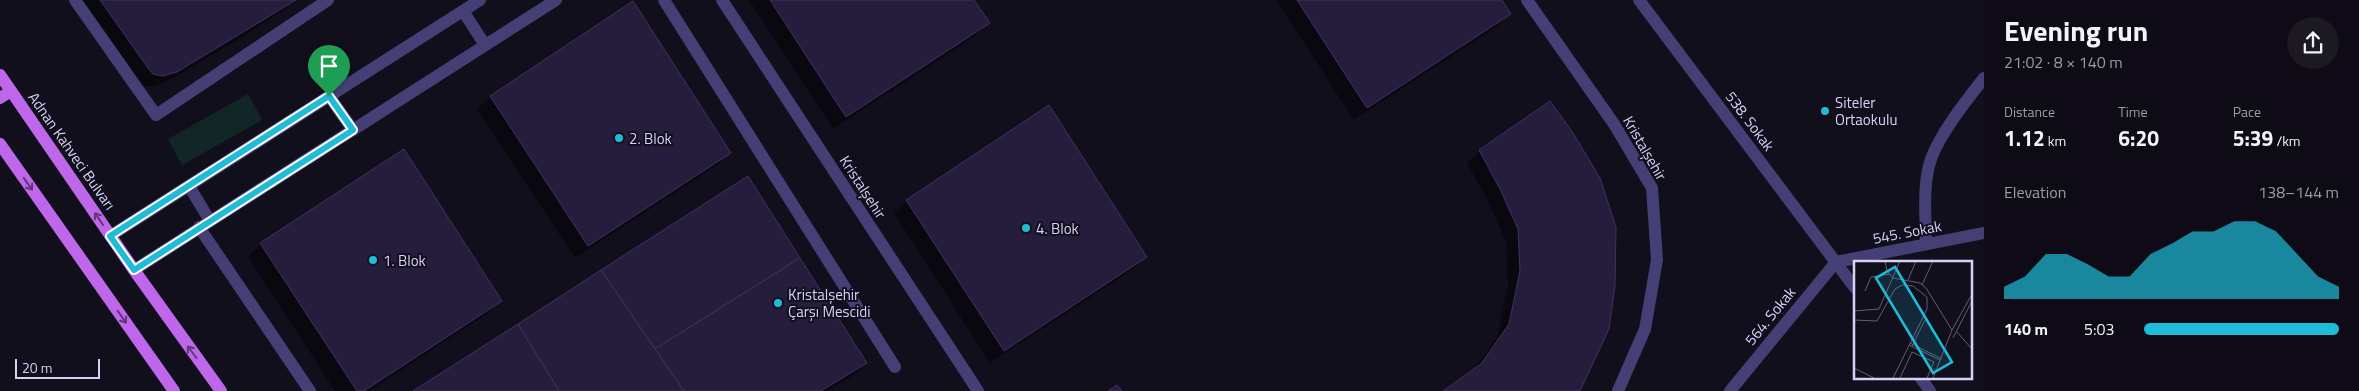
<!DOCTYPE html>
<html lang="en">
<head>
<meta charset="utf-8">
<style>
  :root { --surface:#0e0b16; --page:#1c1923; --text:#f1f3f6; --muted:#9b9ba1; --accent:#1ebcd7 }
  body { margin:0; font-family:"Titillium Web",sans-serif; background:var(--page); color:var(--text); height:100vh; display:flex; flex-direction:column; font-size:19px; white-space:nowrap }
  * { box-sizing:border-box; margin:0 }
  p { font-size:16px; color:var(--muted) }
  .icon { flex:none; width:28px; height:28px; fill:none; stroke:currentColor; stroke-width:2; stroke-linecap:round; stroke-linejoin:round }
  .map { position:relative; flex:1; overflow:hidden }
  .side { display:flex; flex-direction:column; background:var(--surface); width:375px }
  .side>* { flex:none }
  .scale { position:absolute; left:15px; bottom:12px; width:85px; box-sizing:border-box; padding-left:5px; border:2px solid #d7d1f9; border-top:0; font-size:14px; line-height:18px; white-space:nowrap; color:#d7d1f9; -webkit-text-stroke:4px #120f1d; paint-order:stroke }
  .pin { position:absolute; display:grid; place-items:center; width:42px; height:42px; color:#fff; margin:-51px -21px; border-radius:50% 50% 50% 0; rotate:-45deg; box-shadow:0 0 5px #0007 }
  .pin .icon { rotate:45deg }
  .round { display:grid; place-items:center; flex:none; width:52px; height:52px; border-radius:26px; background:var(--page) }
  .head { display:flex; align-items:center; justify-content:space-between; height:85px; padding:0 20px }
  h1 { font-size:28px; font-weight:700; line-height:38px }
  .stats { display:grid; grid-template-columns:repeat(3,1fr); gap:8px; height:85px; padding:5px 20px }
  .stats div { display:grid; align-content:center }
  .stats b { font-size:21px; font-weight:700 }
  .stats small { font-size:14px; font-weight:400 }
  .stats p { font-size:14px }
  .chart { height:140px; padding:10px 20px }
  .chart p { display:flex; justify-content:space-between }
  .chart svg { width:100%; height:90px; margin-top:5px; fill:var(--accent); opacity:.7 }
  ul { padding:0 20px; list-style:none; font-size:16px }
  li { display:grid; grid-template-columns:80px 60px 1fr; align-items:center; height:38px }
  li i { height:12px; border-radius:6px; background:var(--accent) }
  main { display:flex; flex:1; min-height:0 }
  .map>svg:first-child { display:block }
  .green { fill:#132626 }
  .shadow { fill:#0007 }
  .building { fill:#251d3b; stroke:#3f3264 }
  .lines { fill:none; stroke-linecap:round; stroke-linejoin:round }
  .lane { stroke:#444076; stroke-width:12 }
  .street { stroke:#444076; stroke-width:12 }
  .primary { stroke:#bf67ea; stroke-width:12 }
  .oneway { stroke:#603779 }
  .route-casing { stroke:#fff; stroke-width:10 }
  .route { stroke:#1ebcd7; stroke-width:6 }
  .poi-dot { fill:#1ebcd7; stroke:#120f1d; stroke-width:2 }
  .labels { text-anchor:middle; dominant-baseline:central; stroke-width:4; stroke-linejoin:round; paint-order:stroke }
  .poi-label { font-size:15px; fill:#d7d1f9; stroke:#120f1d; text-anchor:start }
  .street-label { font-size:15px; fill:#d7d1f9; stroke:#120f1d }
  .inset-road { fill:none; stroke:#615d75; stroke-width:1 }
  .view { fill:#1ebcd7; fill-opacity:0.15; stroke:#1ebcd7; stroke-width:2.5 }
  .inset-edge { fill:none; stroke:#d7d1f9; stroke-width:2.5 }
</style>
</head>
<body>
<main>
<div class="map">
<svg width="1984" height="391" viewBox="0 0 1984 391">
  <rect width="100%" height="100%" fill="#120f1d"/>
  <!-- green -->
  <polygon class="green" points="248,94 262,120 182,165 168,139"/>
  <!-- shadow -->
  <g class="shadow">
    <polygon points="81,0 298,0 235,42 164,83 151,87 142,85"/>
    <polygon points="749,0 973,0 988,23 975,36 833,129"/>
    <polygon points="1276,0 1500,0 1509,14 1496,27 1354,120"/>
    <polygon points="633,3 730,152 717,165 575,258 477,109 490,97"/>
    <polygon points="403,151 501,300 488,313 369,391 335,391 248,257 261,244"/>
    <polygon points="1480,151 1608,328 1582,387 1578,391 1444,391 1474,370 1497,337 1508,285 1506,242 1489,203 1467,163"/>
    <polygon points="906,201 1146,256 1133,269 990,363 894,213"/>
    <polygon points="866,363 855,374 827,391 415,391"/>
  </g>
  <!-- building -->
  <g class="building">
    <polygon points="100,0 296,0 177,72 163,76 153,74 148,68"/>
    <polygon points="770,0 974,0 990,23 846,117"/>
    <polygon points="1297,0 1502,0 1511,14 1367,108"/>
    <polygon points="633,1 731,153 588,246 490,96"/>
    <polygon points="1550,101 1573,133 1600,178 1616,227 1615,285 1609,329 1580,391 1443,391 1481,364 1509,324 1520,271 1518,229 1501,191 1479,150"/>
    <polygon points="1049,105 1147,257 1004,351 906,200"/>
    <polygon points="404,149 502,301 364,391 357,391 260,243"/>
    <polygon points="748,176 800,258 655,349 601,270"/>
    <polygon points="800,258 867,363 821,391 684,391 655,349"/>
    <polygon points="601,270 655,349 684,391 559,391 518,324"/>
    <polygon points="518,324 559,391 413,391"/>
    <polygon points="1117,385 1122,391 1108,391"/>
  </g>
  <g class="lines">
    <!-- lane -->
    <polyline class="lane" points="75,0 156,115 328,0"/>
    <!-- street -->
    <g class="street">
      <polyline points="664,0 895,367"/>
      <polyline points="722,0 978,391"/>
      <polyline points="1527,0 1614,124 1652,188 1657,260 1645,329 1618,391"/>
      <polyline points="1639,0 1855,288"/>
      <polyline points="463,11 485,45"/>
      <polyline points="329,96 353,130"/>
      <polyline points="189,186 210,221"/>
      <polyline points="199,227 310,391"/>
      <polyline points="110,236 480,0"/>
      <path d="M1926,244C1926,218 1922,185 1931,159C1941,132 1966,101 1984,78"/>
      <polyline points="1836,262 1984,233"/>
      <polyline points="134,270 556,0"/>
      <polyline points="1920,377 1930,391"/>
      <polyline points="1730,391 1836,262"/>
    </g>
    <!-- primary -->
    <g class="primary">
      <polyline points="0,75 134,270 221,391"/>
      <polyline points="0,98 11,91"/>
      <polyline points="0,144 174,391"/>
    </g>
  </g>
  <!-- one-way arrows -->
  <defs><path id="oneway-shaft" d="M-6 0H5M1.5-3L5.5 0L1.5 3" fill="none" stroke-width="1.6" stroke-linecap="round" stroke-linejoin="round" transform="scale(1.25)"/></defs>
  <g class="oneway">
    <use href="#oneway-shaft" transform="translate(28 184) rotate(55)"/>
    <use href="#oneway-shaft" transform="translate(99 219) rotate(-124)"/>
    <use href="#oneway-shaft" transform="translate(122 317) rotate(55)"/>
    <use href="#oneway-shaft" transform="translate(192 352) rotate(-127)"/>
  </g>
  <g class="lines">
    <!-- route casing -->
    <g class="route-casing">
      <polygon id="route" points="329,96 353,130 134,270 110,236"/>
    </g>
    <!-- route -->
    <use href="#route" class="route"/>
  </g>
  <!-- markers -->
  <g class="poi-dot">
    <circle cx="1825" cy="111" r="5"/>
    <circle cx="619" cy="138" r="5"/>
    <circle cx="1026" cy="228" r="5"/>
    <circle cx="373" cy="260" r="5"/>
    <circle cx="778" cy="303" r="5"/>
  </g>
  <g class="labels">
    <!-- poi labels -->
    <g class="poi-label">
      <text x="1835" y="102">Siteler<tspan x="1835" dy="17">Ortaokulu</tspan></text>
      <text x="629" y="138">2. Blok</text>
      <text x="1036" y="228">4. Blok</text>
      <text x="383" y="260">1. Blok</text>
      <text x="788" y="294">Kristalşehir<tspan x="788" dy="17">Çarşı Mescidi</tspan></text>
    </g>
    <!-- street labels -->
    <g class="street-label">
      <text transform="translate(1750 121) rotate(53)">538. Sokak</text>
      <text transform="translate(1645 148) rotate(60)">Kristalşehir</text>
      <text transform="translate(72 151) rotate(55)">Adnan Kahveci Bulvarı</text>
      <text transform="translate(863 187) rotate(57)">Kristalşehir</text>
      <text transform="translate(1907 232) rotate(-11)">545. Sokak</text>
      <text transform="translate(1770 316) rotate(-51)">564. Sokak</text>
    </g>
  </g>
  <!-- overview -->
  <g transform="translate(1854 261)">
    <rect width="118" height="118" fill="#120f1d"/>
    <path class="inset-road" d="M31,0L33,10L39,17M39,17L66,22L72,27L98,69M54,19L62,0M68,24L79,0M11,30L17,16L36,13M0,50L25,48L46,0M0,59L23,60L41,28L48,24L59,25L73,36V48L39,117M103,71L118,88M99,77L118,40M56,82L88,98M55,84L86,99M58,85L71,59M0,107L20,117M46,117L58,91L80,101L73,117M79,117L98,69L118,33"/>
    <path class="view" d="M41,6L98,101L79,112L22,17Z"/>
    <rect width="118" height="118" class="inset-edge"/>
  </g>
</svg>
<div class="scale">20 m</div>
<div class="pin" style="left:329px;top:96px;background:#1e9e55"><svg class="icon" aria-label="arrive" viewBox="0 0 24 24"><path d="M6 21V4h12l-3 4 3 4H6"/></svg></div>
</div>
<section class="side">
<div class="head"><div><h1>Evening run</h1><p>21:02 · 8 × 140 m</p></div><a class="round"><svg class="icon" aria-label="share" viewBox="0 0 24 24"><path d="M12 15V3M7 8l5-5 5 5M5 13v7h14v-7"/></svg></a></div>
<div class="stats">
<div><p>Distance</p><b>1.12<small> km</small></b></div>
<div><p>Time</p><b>6:20</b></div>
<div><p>Pace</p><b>5:39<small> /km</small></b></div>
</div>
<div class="chart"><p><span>Elevation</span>138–144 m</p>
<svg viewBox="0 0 160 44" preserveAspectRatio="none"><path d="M0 44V38L10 33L20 22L30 22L40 27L50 33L60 33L70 22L80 17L90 11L100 11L110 6L120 6L130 11L140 22L150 33L160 38V44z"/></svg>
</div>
<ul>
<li><b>140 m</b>5:03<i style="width:100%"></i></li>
</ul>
</section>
</main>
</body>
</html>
